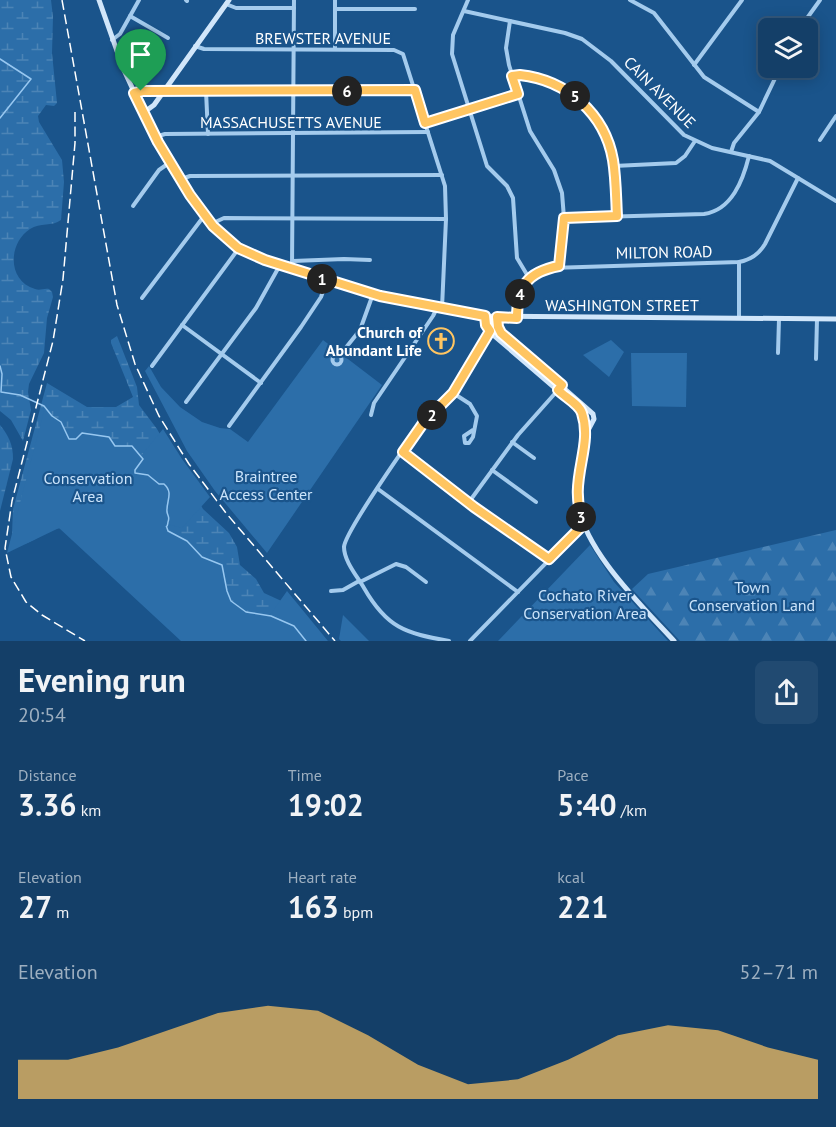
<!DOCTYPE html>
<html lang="en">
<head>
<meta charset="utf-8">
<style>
  :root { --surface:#143f68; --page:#214a71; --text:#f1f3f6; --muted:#9dafc0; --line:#33587c; --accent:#ffc561 }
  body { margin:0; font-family:"PT Sans",sans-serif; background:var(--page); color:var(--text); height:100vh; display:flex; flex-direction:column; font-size:22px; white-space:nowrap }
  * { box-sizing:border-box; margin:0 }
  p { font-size:20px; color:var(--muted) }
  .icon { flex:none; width:33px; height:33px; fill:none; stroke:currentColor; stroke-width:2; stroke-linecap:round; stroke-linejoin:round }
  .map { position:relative; height:641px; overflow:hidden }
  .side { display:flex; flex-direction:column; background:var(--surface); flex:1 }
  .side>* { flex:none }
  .fabs { position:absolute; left:758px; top:18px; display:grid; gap:12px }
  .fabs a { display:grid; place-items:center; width:60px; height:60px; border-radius:9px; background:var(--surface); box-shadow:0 3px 15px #0003,0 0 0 2px var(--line); font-size:30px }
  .pin { position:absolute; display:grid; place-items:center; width:51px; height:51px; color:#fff; margin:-62px -26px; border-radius:50% 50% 50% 0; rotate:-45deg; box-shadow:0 0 6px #0007 }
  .pin .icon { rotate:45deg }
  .km { position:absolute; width:30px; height:30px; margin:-15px; border-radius:50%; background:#222; color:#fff; font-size:16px; line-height:30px; text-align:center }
  .round { display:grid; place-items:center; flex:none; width:63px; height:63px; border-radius:9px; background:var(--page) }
  .head { display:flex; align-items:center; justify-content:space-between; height:102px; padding:0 18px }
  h1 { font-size:33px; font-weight:600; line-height:45px }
  .stats { display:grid; grid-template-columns:repeat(3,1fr); gap:9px; height:102px; padding:6px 18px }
  .stats div { display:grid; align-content:center }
  .stats b { font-size:30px; font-weight:600 }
  .stats small { font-size:16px; font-weight:400 }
  .stats p { font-size:16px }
  .chart { height:168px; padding:12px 18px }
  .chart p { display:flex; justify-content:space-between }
  .chart svg { width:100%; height:108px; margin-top:6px; fill:var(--accent); opacity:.7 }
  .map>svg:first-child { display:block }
  .forest { fill:url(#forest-firs) }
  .wetland { fill:url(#wetland-marsh) }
  .green { fill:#2c6ea9 }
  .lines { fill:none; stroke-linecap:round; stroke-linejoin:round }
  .stream { stroke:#97c7f0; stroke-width:1.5 }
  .street { stroke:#a4cbed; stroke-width:4 }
  .secondary { stroke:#d1e6fa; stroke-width:5 }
  .rail { stroke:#fff; stroke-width:1.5; stroke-dasharray:10 4.5; stroke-linecap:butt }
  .route-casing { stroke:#fff; stroke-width:12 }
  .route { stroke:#ffc561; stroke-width:8 }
  .labels { text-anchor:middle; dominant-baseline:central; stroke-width:4.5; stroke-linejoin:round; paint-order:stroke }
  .street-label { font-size:16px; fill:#fff; stroke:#1a548b }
  .poi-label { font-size:16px; font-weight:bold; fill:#fff; stroke:#1a548b; text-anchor:end }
  .park-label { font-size:16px; fill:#cae3fa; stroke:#1a548b }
</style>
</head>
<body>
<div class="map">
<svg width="836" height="641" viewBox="0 0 836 641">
  <defs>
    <pattern id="forest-firs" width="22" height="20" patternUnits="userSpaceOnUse" patternTransform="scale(1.5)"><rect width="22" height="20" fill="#2c6ea9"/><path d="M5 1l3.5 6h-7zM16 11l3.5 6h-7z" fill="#4c84b6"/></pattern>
    <pattern id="wetland-marsh" width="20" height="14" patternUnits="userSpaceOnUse" patternTransform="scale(1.5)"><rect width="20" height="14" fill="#2c6ea9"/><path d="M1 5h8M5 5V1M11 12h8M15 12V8" fill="none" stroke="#4c84b6"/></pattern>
  </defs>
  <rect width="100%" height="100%" fill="#1a548b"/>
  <!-- forest -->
  <polygon class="forest" points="836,530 836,641 680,641 632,589 648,574"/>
  <!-- wetland -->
  <g class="wetland">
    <path d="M0,0H51L53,17L52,53L57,103L54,106L46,105L38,116L39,122L62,160L64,182L61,220C52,227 40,222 30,229C8,243 7,281 35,289C40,291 44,288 49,289L52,292L53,297L47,318L44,353L29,384L28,392L31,410L23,441L11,420L0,411Z"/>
    <path d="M117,336L137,387L139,405L157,429L203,509L229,533L237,547L240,565L256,579L264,593L288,604L299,614L193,641L64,528C50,527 38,540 24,544L12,534L13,509L47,383L87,407H116L133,397L111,343V340Z"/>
    <path d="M0,425C9,436 13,445 13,459L0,511Z"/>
  </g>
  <!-- green -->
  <g class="green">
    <polygon points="323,340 382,385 267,553 215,491 187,451 145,371 149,366 161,387 180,407 202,422 220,428 230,429 248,442"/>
    <polygon points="611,340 624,352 609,377 583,355"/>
    <polygon points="631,353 687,353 686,407 632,406"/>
    <polygon points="45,407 52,416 61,422 69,439 76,439 82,433 109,437 115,446 132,446 141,456 163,429 182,459 210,497 182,528 167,524 168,531 187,541 202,557 222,565 227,591 231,601 245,612 270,615 287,591 328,641 181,641 59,528 7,553"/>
    <polygon points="590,545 614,582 668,641 498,641"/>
    <polygon points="343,615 369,641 341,641 339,639"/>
  </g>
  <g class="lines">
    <!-- stream -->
    <g class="stream">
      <polyline points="0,59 31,79 0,118"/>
      <path d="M0,366L2,374L1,392L20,395L44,406L52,416L61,422L69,439H76L82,433L109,437L115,446H132L143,459L135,470V473L148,475L159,484H164C174,493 166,501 167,512C168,517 170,517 168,522C167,531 165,522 168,531L187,541L202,557L222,565L227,591L231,601L246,612L271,616L294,626L306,641"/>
    </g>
    <!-- street -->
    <g class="street">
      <polyline points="186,0 187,1"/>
      <polyline points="335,0 335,49"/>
      <polyline points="468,0 453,35 452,54 487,166 507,186 513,198 517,258 529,278"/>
      <polyline points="630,0 654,13 704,77 759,112"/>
      <polyline points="226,4 236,8 294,8"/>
      <polyline points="335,9 415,9"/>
      <polyline points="464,11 565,33 582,39 611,61 684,135 712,148 770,161 836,201"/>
      <polyline points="130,16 168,38"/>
      <polyline points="510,21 506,48 509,65 530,131 554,170 562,193 564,218 559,266"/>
      <polyline points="800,28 820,0"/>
      <polyline points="112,40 120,34 139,0"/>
      <polyline points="195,46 204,49 394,50 403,54 445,186 446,219 442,308"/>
      <polyline points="694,65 742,0"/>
      <path d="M512,77C525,73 541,78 553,84C613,109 613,160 617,216"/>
      <polyline points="206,91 208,134"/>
      <polyline points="134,93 143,91 415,90"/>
      <polyline points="425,123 518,94"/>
      <polyline points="155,137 165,134 428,132"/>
      <polyline points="820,140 836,116"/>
      <polyline points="731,152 734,143 759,112 780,68"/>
      <polyline points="614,166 676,163 685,156 695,141"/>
      <polyline points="179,180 190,176 442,175"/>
      <polyline points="133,206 159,170 169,163"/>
      <path d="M564,218L704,214C732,210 743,180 749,156"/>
      <polyline points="211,224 224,218 446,219"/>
      <polyline points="293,261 344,259 370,260"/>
      <polyline points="739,262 739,318"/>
      <polyline points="292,268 294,0"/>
      <polyline points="142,298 204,216"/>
      <path d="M517,318C517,290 524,276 551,268L739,262C750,260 759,254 765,244L798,178"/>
      <polyline points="182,325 261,383"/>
      <polyline points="778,353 779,319"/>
      <polyline points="340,355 360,330 373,294"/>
      <circle cx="337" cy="360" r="4.5"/>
      <polyline points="816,359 817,319"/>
      <polyline points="152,366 239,248"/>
      <polyline points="453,393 470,404 477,416 473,437 469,443 465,443 464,436 473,430"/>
      <polyline points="186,402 256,308 280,265"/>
      <polyline points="371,415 374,403 433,316 437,308"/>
      <polyline points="229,426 301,327 321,297 327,280"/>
      <polyline points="512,442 534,458"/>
      <polyline points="403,452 474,506 549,559"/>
      <polyline points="492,470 536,502"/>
      <polyline points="378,489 518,592"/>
      <polyline points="469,502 518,435 558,390"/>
      <polyline points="360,582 396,564 406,567 426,582"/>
      <polyline points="331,591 343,590 359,581"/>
      <path d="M449,641C405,633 387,628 364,588C357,576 344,561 344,547C345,532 410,439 423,423C431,414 441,408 449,398C466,378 473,351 489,331"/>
      <polyline points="470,641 584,524"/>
    </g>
    <!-- secondary -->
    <g class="secondary">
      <polyline points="99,0 123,68 147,120 176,174 213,227 234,245 255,257 380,296 485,316 836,319"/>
      <polyline points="143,113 154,105 229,0"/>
      <polyline points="485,316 486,325 491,333 576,406 583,416"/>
      <polyline points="497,317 498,327 503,335 593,414 594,419 586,434"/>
      <path d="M583,421C588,447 575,472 577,498C581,548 642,606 674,641"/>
    </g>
    <!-- rail -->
    <g class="rail">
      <polyline points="62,0 117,305 135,364 159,416 189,464 226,513 335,641"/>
      <polyline points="75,112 75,143 63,279 53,341 12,501 5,548 11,577 26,602 42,615 85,641"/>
    </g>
  </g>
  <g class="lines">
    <!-- route casing -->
    <g class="route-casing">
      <path id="route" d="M520,75C567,80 605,114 613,160C616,178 616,198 617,216L564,218L559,266C527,272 517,287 517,318L497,317L498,327L501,333L562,385L558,390C565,397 579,404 582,413C594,449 566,481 584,524L549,559L474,507L403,452L424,422L453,393L490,331L486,325L485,316L380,296L265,260L238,248L213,226L190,195L158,142L134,93L143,91L415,90L425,123L518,94L512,76Z"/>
    </g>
    <!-- route -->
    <use href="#route" class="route"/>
  </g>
  <!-- icons -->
  <defs>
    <g id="church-ring" transform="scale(1.35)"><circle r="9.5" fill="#1a548b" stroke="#ffc561" stroke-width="1.5"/><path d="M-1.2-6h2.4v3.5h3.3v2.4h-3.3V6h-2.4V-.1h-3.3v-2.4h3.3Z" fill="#ffc561"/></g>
  </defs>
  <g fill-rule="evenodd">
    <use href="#church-ring" x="441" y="341"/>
  </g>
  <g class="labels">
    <!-- street labels -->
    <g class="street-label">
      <text x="323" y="38">BREWSTER AVENUE</text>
      <text transform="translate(660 92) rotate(45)">CAIN AVENUE</text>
      <text x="291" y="122">MASSACHUSETTS AVENUE</text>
      <text transform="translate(664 252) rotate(-1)">MILTON ROAD</text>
      <text x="622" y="305">WASHINGTON STREET</text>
    </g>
    <!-- poi labels -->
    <g class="poi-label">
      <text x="422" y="332">Church of<tspan x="422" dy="18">Abundant Life</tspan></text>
    </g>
    <!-- park labels -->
    <g class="park-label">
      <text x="266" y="476">Braintree<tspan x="266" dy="18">Access Center</tspan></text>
      <text x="88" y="478">Conservation<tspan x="88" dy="18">Area</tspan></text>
      <text x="752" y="587">Town<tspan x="752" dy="18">Conservation Land</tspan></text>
      <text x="585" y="595">Cochato River<tspan x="585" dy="18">Conservation Area</tspan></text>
    </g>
  </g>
</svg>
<div class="fabs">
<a><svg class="icon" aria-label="layers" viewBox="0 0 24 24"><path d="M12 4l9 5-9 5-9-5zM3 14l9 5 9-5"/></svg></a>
</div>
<div class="pin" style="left:141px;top:91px;background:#1e9e55"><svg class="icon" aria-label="arrive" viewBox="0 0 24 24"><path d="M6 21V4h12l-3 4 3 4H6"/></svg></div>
<b class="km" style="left:322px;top:279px">1</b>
<b class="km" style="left:432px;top:415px">2</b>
<b class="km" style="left:581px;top:517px">3</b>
<b class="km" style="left:520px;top:294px">4</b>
<b class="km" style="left:575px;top:96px">5</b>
<b class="km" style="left:347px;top:91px">6</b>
</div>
<section class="side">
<div class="head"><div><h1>Evening run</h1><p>20:54</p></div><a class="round"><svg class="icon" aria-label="share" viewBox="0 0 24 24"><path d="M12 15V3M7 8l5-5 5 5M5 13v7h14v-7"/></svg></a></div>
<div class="stats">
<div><p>Distance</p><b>3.36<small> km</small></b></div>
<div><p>Time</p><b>19:02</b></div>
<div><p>Pace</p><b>5:40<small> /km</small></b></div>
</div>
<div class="stats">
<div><p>Elevation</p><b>27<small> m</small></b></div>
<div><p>Heart rate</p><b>163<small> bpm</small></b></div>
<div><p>kcal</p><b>221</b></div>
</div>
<div class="chart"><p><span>Elevation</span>52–71 m</p>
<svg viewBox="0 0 160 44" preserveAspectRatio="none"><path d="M0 44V28L10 28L20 23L30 16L40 9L50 6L60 8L70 18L80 30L90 38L100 36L110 28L120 18L130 14L140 16L150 23L160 28V44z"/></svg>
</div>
</section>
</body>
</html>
